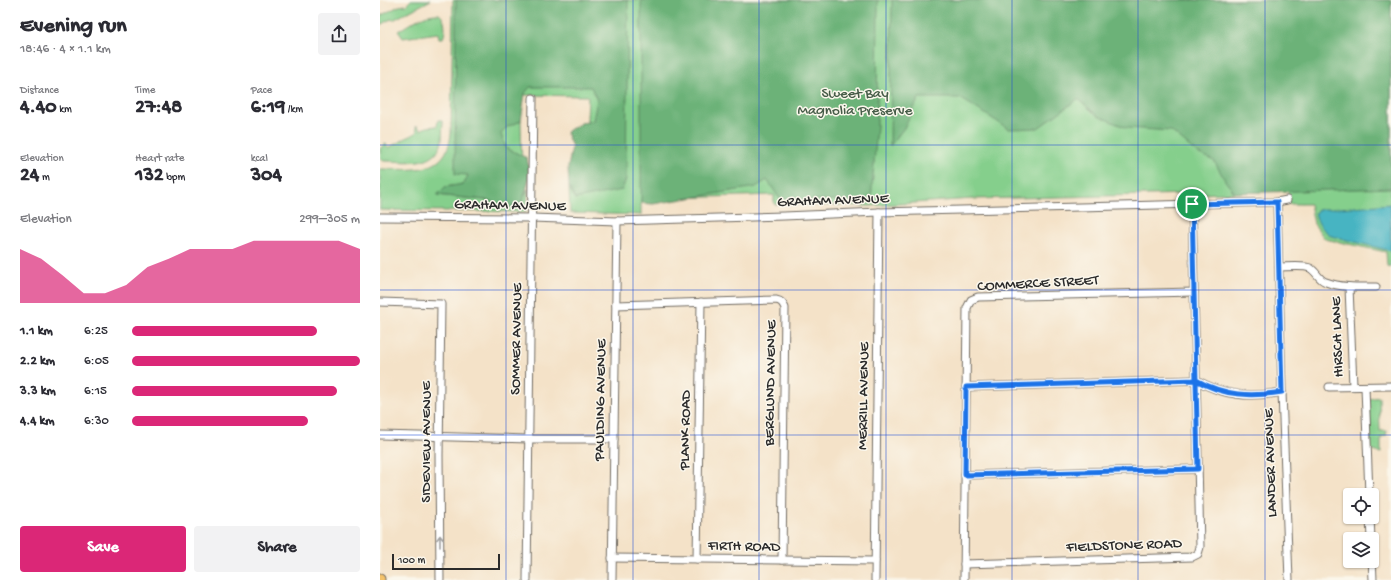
<!DOCTYPE html>
<html lang="en">
<head>
<meta charset="utf-8">
<style>
  :root { --surface:#fff; --page:#f2f2f3; --text:#2b2b33; --muted:#7c7c81; --accent:#db2777 }
  body { margin:0; font-family:"Gochi Hand",sans-serif; background:var(--page); color:var(--text); height:100vh; display:flex; flex-direction:column; font-size:15px; white-space:nowrap }
  * { box-sizing:border-box; margin:0 }
  p { font-size:13px; color:var(--muted) }
  .icon { flex:none; width:22px; height:22px; fill:none; stroke:currentColor; stroke-width:2; stroke-linecap:round; stroke-linejoin:round }
  .map { position:relative; flex:1; overflow:hidden }
  .side { display:flex; flex-direction:column; background:var(--surface); width:380px }
  .side>* { flex:none }
  .controls { position:absolute; left:963px; top:488px; display:grid; gap:8px }
  .controls a { display:grid; place-items:center; width:36px; height:36px; border-radius:4px; background:var(--surface); box-shadow:0 1px 3px #0004; font-size:20px }
  .scale { position:absolute; left:12px; bottom:10px; width:108px; box-sizing:border-box; padding-left:4px; border:2px solid #2b2b2b; border-top:0; font-size:11px; line-height:14px; white-space:nowrap; color:#2b2b2b; -webkit-text-stroke:3px #fbf7ec; paint-order:stroke }
  .pin { position:absolute; display:grid; place-items:center; width:34px; height:34px; color:#fff; margin:-17px; border:2px solid #fff; border-radius:50%; box-shadow:0 1px 4px #0007 }
  .round { display:grid; place-items:center; flex:none; width:42px; height:42px; border-radius:4px; background:var(--page) }
  .overview { display:flex; align-items:center; justify-content:space-between; height:68px; padding:0 20px }
  h1 { font-size:22px; font-weight:700; line-height:30px }
  .figures { display:grid; grid-template-columns:repeat(3,1fr); gap:6px; height:68px; padding:4px 20px }
  .figures div { display:grid; align-content:center }
  .figures b { font-size:20px; font-weight:700 }
  .figures small { font-size:11px; font-weight:400 }
  .figures p { font-size:11px }
  .chart { height:112px; padding:8px 20px }
  .chart p { display:flex; justify-content:space-between }
  .chart svg { width:100%; height:72px; margin-top:4px; fill:var(--accent); opacity:.7 }
  .cta { display:flex; gap:8px; margin-top:auto; padding:8px 20px }
  .cta a { flex:1; height:46px; border-radius:4px; background:var(--accent); color:#fff; font-size:16px; font-weight:700; line-height:46px; text-align:center }
  .cta a+a { background:var(--page); color:var(--text) }
  ul { padding:0 20px; list-style:none; font-size:13px }
  li { display:grid; grid-template-columns:64px 48px 1fr; align-items:center; height:30px }
  li i { height:10px; border-radius:5px; background:var(--accent) }
  main { display:flex; flex:1; min-height:0 }
  .map>svg:first-child { display:block }
  .green { fill:#85cf8c; stroke:#587d5c }
  .forest { fill:#6cb278; stroke:#4c6e52 }
  .water { fill:#46b4c2; stroke:#387076 }
  .lines { fill:none; stroke-linecap:round; stroke-linejoin:round }
  .minor-casing { stroke:#716b62; stroke-width:9 }
  .major-casing { stroke:#716b62; stroke-width:11 }
  .minor { stroke:#fff; stroke-width:7 }
  .major { stroke:#f4c26a; stroke-width:9 }
  .oneway { stroke:#a0a0a0 }
  .route-casing { stroke:#fff; stroke-width:8 }
  .route { stroke:#1a73e8; stroke-width:5 }
  .grid { fill:none; stroke:#1d4ed8; stroke-width:1; stroke-opacity:0.55 }
  .labels { text-anchor:middle; dominant-baseline:central; stroke-width:3; stroke-linejoin:round; paint-order:stroke }
  .park-label { font-size:15px; fill:#465c48; stroke:#fbf7ec }
  .street-label { font-size:15px; fill:#2b2b2b; stroke:#fbf7ec }
</style>
</head>
<body>
<main>
<section class="side">
<div class="overview"><div><h1>Evening run</h1><p>18:46 · 4 × 1.1 km</p></div><a class="round"><svg class="icon" aria-label="share" viewBox="0 0 24 24"><path d="M12 15V3M7 8l5-5 5 5M5 13v7h14v-7"/></svg></a></div>
<div class="figures">
<div><p>Distance</p><b>4.40<small> km</small></b></div>
<div><p>Time</p><b>27:48</b></div>
<div><p>Pace</p><b>6:19<small> /km</small></b></div>
</div>
<div class="figures">
<div><p>Elevation</p><b>24<small> m</small></b></div>
<div><p>Heart rate</p><b>132<small> bpm</small></b></div>
<div><p>kcal</p><b>304</b></div>
</div>
<div class="chart"><p><span>Elevation</span>299–305 m</p>
<svg viewBox="0 0 160 44" preserveAspectRatio="none"><path d="M0 44V11L10 17L20 27L30 38L40 38L50 33L60 22L70 17L80 11L90 11L100 11L110 6L120 6L130 6L140 6L150 6L160 11V44z"/></svg>
</div>
<ul>
<li><b>1.1 km</b>6:25<i style="width:81%"></i></li>
<li><b>2.2 km</b>6:05<i style="width:100%"></i></li>
<li><b>3.3 km</b>6:15<i style="width:90%"></i></li>
<li><b>4.4 km</b>6:30<i style="width:77%"></i></li>
</ul>
<div class="cta"><a>Save</a><a>Share</a></div>
</section>
<div class="map">
<svg width="1011" height="580" viewBox="0 0 1011 580">
  <rect width="100%" height="100%" fill="#fbf7ec"/>
  <filter id="ink" filterUnits="userSpaceOnUse"><feTurbulence type="fractalNoise" baseFrequency=".025" numOctaves="2"/><feDisplacementMap in="SourceGraphic" scale="8" xChannelSelector="R" yChannelSelector="G"/><feConvolveMatrix kernelMatrix="1 2 1 2 8 2 1 2 1" color-interpolation-filters="sRGB"/></filter>
  <filter id="wash" filterUnits="userSpaceOnUse"><feTurbulence type="fractalNoise" baseFrequency=".012" numOctaves="4" result="noise"/><feDisplacementMap in="SourceGraphic" scale="16" xChannelSelector="R" yChannelSelector="G"/><feGaussianBlur stdDeviation="0.9" result="paint"/><feColorMatrix in="noise" values="0 0 0 0 0 0 0 0 0 0 0 0 0 0 0 0 0 1.4 0 .05"/><feComposite in="paint" operator="in"/></filter>
  <g filter="url(#wash)">
    <rect width="100%" height="100%" fill="#f4e2c8"/>
    <!-- green -->
    <g class="green">
      <polygon points="31,0 51,0 13,20 11,19 0,25 0,16 19,6 26,5"/>
      <path d="M73,0H1011V267L1007,266L1006,252L945,239L934,224L930,204H909L908,191L847,183L855,193L593,199L489,206L394,204V195L261,199V215L190,213L189,186L195,199L205,166L208,96L142,95L141,122L142,177L65,187L57,195L105,200L130,207L141,203L148,189L147,209L145,212L0,210V169C31,169 67,176 71,134Z"/>
      <path d="M59,14C66,18 66,32 63,38H59L58,33L23,38L18,31C30,24 44,13 59,14Z"/>
      <path d="M58,120H61L63,123C62,130 63,139 61,145C52,167 23,161 4,161L1,159L0,149L4,144H6L8,148L37,132L36,126H38L40,130L47,127L57,126Z"/>
      <polygon points="999,397 1000,431 1007,431 1006,436 1001,437 1001,453 993,451 991,447 989,399"/>
    </g>
    <!-- forest -->
    <g class="forest">
      <path d="M76,0H248L246,179L242,190L195,199L189,186L188,167L192,147L186,132L201,123L213,121L217,100L211,87H150L145,93L141,121L127,127L121,134L126,148L147,158C151,175 148,188 141,203L129,207L105,200L57,195L65,187L84,184L88,175L75,174Z"/>
      <polygon points="261,0 498,0 497,126 491,201 400,199 387,180 376,187 273,204 261,203"/>
      <polygon points="512,0 1011,0 1011,188 855,193 846,182 834,161 817,153 791,131 747,128 718,116 698,99 658,128 629,129 580,98 539,98 524,128 510,146"/>
    </g>
    <!-- water -->
    <polygon class="water" points="1011,204 1011,251 951,236 941,227 937,220 935,213 938,210 946,209"/>
  </g>
  <g filter="url(#ink)">
    <g class="lines">
      <!-- minor casing -->
      <g class="minor-casing">
        <g id="minor">
          <polyline points="897,202 902,392 909,580"/>
          <polyline points="0,217 152,218 237,221 404,216 499,212 897,202 907,200"/>
          <path d="M899,267C906,267 924,265 930,268C936,271 939,280 946,282C962,288 980,287 996,287"/>
          <polyline points="969,287 973,386"/>
          <polyline points="0,302 61,304 59,455 60,580"/>
          <path d="M236,305L396,300C402,301 403,304 405,308L402,560"/>
          <path d="M586,387L816,380C844,396 870,398 902,392"/>
          <polyline points="949,387 1011,386"/>
          <polyline points="985,387 989,495"/>
          <polyline points="0,435 149,439 234,439"/>
          <polyline points="585,475 818,469"/>
          <polyline points="990,517 991,539"/>
          <polyline points="992,555 993,580"/>
          <polyline points="232,558 495,561"/>
          <polyline points="317,559 321,302"/>
          <polyline points="584,564 812,557 818,554 820,547 812,204"/>
          <polyline points="147,580 153,98"/>
          <polyline points="232,580 237,221"/>
          <polyline points="495,580 499,212"/>
          <polyline points="584,580 587,308 591,300 598,297 814,292"/>
        </g>
      </g>
      <!-- major casing -->
      <g class="major-casing">
        <polyline id="major" points="0,579 0,580"/>
      </g>
      <!-- minor -->
      <use href="#minor" class="minor"/>
      <!-- major -->
      <use href="#major" class="major"/>
    </g>
    <!-- one-way arrows -->
    <defs><path id="oneway-shaft" d="M-6 0H5M1.5-3L5.5 0L1.5 3" fill="none" stroke-width="1.6" stroke-linecap="round" stroke-linejoin="round"/></defs>
    <use class="oneway" href="#oneway-shaft" transform="translate(60 541) rotate(-90)"/>
  </g>
  <g class="lines" filter="url(#ink)">
    <!-- route casing -->
    <g class="route-casing">
      <path id="route" d="M812,204L818,469L585,475L586,387L816,380C844,396 870,397 902,392L897,202L812,204"/>
    </g>
    <!-- route -->
    <use href="#route" class="route"/>
  </g>
  <!-- grid -->
  <path class="grid" d="M126,0V580M253,0V580M379,0V580M506,0V580M632,0V580M758,0V580M885,0V580M0,145H1011M0,290H1011M0,435H1011"/>
  <g class="labels">
    <!-- park labels -->
    <g class="park-label">
      <text x="475" y="94">Sweet Bay<tspan x="475" dy="17">Magnolia Preserve</tspan></text>
    </g>
    <!-- street labels -->
    <g class="street-label">
      <text transform="translate(453 201) rotate(-2)">GRAHAM AVENUE</text>
      <text transform="translate(130 206) rotate(1)">GRAHAM AVENUE</text>
      <text transform="translate(658 284) rotate(-3)">COMMERCE STREET</text>
      <text transform="translate(958 337) rotate(-92)">HIRSCH LANE</text>
      <text transform="translate(137 339) rotate(-89)">SOMMER AVENUE</text>
      <text transform="translate(391 383) rotate(-89)">BERGLUND AVENUE</text>
      <text transform="translate(484 396) rotate(-89)">MERRILL AVENUE</text>
      <text transform="translate(221 400) rotate(-89)">PAULDING AVENUE</text>
      <text transform="translate(306 430) rotate(-89)">PLANK ROAD</text>
      <text transform="translate(47 442) rotate(-90)">SIDEVIEW AVENUE</text>
      <text transform="translate(891 463) rotate(-92)">LANDER AVENUE</text>
      <text transform="translate(744 546) rotate(-2)">FIELDSTONE ROAD</text>
      <text transform="translate(364 547) rotate(1)">FIRTH ROAD</text>
    </g>
  </g>
</svg>
<div class="controls">
<a><svg class="icon" aria-label="locate" viewBox="0 0 24 24"><circle cx="12" cy="12" r="6"/><path d="M12 2v4M12 18v4M2 12h4M18 12h4"/></svg></a>
<a><svg class="icon" aria-label="layers" viewBox="0 0 24 24"><path d="M12 4l9 5-9 5-9-5zM3 14l9 5 9-5"/></svg></a>
</div>
<div class="scale">100 m</div>
<div class="pin" style="left:812px;top:204px;background:#1e9e55"><svg class="icon" aria-label="arrive" viewBox="0 0 24 24"><path d="M6 21V4h12l-3 4 3 4H6"/></svg></div>
</div>
</main>
</body>
</html>
